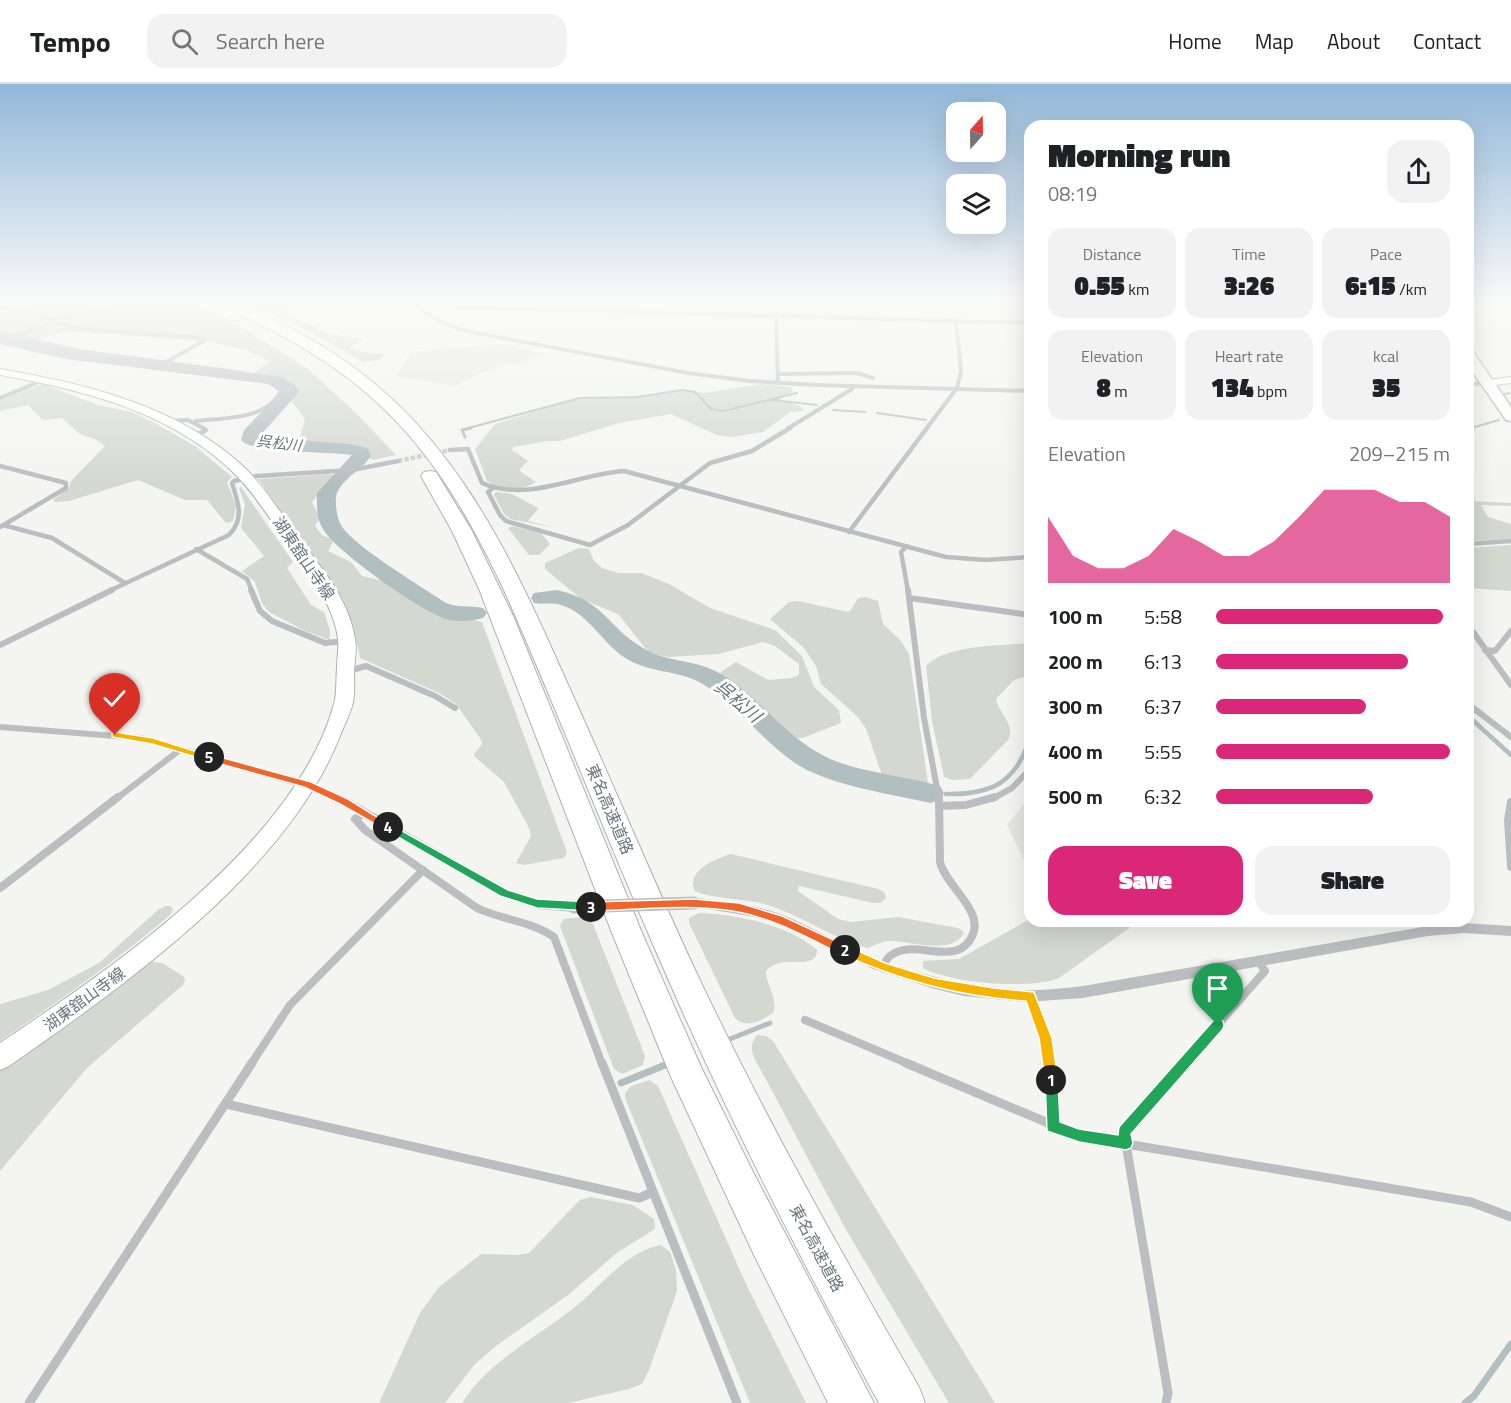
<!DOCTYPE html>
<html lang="en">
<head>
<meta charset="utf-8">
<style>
  :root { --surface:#fff; --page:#f2f2f2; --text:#202124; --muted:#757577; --line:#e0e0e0; --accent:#db2777 }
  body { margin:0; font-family:"Titillium Web","Noto Sans JP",sans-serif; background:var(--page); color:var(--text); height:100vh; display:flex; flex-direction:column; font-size:22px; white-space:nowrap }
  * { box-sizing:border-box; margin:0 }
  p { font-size:20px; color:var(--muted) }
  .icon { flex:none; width:33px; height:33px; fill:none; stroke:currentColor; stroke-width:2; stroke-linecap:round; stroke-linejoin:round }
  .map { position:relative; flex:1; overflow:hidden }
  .drawer { position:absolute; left:1024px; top:36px; width:450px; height:807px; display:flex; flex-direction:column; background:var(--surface); border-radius:18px; box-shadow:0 6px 24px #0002 }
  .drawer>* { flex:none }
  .needle { width:39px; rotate:20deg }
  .buttons { position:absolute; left:946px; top:18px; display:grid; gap:12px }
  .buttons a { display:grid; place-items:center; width:60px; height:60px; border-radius:12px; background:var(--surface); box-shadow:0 6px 24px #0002; font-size:30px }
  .pin { position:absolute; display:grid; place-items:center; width:51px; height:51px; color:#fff; margin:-62px -26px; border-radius:50% 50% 50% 0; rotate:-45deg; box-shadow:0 0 6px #0007 }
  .pin .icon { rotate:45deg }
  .km { position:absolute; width:30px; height:30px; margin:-15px; border-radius:50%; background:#222; color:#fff; font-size:16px; line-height:30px; text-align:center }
  .round { display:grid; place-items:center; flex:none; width:63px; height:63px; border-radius:18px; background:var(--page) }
  .overview { display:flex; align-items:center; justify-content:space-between; height:102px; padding:0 24px }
  h1 { font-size:33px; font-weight:800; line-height:45px }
  .stats { display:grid; grid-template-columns:repeat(3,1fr); gap:9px; height:102px; padding:6px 24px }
  .stats div { display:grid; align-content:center; border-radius:15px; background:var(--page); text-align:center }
  .stats b { font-size:26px; font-weight:800 }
  .stats small { font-size:16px; font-weight:400 }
  .stats p { font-size:16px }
  .chart { height:168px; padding:12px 24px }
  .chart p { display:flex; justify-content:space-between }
  .chart svg { width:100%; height:108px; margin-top:6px; fill:var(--accent); opacity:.7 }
  .button { display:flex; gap:12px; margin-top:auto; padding:12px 24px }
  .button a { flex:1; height:69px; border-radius:18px; background:var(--accent); color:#fff; font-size:24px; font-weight:800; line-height:69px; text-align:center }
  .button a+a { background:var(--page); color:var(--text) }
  ul { padding:0 24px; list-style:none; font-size:20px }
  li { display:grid; grid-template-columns:96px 72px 1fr; align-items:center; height:45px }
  li i { height:15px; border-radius:8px; background:var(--accent) }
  header { display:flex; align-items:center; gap:36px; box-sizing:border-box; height:84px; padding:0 30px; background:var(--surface); border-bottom:2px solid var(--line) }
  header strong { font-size:28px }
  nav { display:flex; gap:33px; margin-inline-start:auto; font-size:21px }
  .search { width:420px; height:54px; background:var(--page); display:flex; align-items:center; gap:15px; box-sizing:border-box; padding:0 21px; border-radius:18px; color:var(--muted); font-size:22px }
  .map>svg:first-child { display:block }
  .built { fill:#e5e5e4 }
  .green { fill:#d4d8d1 }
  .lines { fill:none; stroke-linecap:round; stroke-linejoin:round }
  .stream-far4 { stroke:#b2bfc1; stroke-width:2 }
  .stream-far3 { stroke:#b2bfc1; stroke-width:3 }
  .stream-far2 { stroke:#b2bfc1; stroke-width:4.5 }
  .stream-far1 { stroke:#b2bfc1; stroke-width:5 }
  .stream { stroke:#b2bfc1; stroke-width:7 }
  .river { fill:#b2bfc1; fill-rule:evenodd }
  .minor-tunnel { stroke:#cacece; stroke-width:4.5; stroke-dasharray:4.5 2; stroke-linecap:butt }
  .secondary-casing { stroke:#acb3b5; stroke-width:2 }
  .primary-casing { stroke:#aeb3b5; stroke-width:3 }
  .motorway-casing { stroke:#aeb2b4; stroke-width:2 }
  .minor-far4 { stroke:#babec0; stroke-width:4 }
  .minor-far3 { stroke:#babec0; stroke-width:4.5 }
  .minor-far2 { stroke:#babec0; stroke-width:6 }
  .minor-far1 { stroke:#babec0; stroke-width:8 }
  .minor { stroke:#babec0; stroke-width:9 }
  .tertiary { fill:#babec0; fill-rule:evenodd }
  .secondary { fill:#fff; fill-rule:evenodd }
  .primary { fill:#fff; fill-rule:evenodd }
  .motorway { fill:#fff; fill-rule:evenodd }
  .tertiary-bridge { stroke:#babec0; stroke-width:13 }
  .split-1 { fill:#22a559; stroke:#fff; stroke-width:1.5 }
  .split-2 { fill:#f5b400; stroke:#fff; stroke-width:1.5 }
  .split-3 { fill:#f0652b; stroke:#fff; stroke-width:1.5 }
  .split-4 { fill:#22a559; stroke:#fff; stroke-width:1.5 }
  .split-5 { fill:#f0652b; stroke:#fff; stroke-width:1.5 }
  .split-6 { fill:#f5b400; stroke:#fff; stroke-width:1.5 }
  .labels { text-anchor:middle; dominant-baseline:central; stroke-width:6; stroke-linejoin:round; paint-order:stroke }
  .far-water-label { font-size:15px; font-style:italic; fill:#63787b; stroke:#fff }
  .street-label { font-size:16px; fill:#67777e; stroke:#fff }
  .water-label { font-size:18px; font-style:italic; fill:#63787b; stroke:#fff }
</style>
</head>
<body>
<header>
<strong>Tempo</strong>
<div class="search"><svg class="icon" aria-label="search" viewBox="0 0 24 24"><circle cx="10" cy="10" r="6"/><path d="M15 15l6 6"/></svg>Search here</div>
<nav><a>Home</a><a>Map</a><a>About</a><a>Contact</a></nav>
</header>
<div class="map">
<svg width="1511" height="1319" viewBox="0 0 1511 1319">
  <rect width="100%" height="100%" fill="#f4f4f1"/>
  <!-- built -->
  <g class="built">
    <polygon points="508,260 519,263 518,265 544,269 517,280 509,278 462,297 457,302 396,292 411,268"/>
    <polygon points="1030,713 1030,777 1025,778 1007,741"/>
  </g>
  <!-- green -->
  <g class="green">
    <polygon points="0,218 183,218 246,246 308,285 357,330 396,371 373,376 356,363 299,357 305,335 291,316 290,296 252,291 269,278 252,268 209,258 65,247 35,257 0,246"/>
    <polygon points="243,218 300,218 281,226 330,250 363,255 349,264 361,268 385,270 380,276 363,278 298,241"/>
    <polygon points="43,300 98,321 131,328 153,338 195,362 232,393 227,398 236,422 233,437 226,439 207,416 185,416 138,396 69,417 55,418 53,416 69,404 71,397 105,362 95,355 80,350 62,334 43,336 28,321 0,327 0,315"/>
    <path d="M760,300L791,303L793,308L777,314L800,322L805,327L790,328L763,348L730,353L717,351L671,330L619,339L560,357H547L513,363L512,366L528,377L520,385L521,388L536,398C523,407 500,406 487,397L475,365L495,340L568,317L588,314H637L680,307L705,309Z"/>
    <polygon points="330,390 336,391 335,393 312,418 320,434 315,442 322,451 334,456 328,467 351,478 362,492 403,502 441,529 482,538 567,768 564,774 524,781 516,779 531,752 529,744 504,698 475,673 474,670 482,660 482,657 456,620 439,609 360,574 353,541 343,515 258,395"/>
    <polygon points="241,403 293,478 287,484 311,521 324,528 330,546 330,556 305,547 269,528 262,519 255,498 242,487 264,472 241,444 245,420 239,404"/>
    <polygon points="496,408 512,410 536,423 538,425 528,437 556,444 510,435 504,430 494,411"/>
    <polygon points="1469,417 1511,419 1511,422 1481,421 1488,433 1511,440 1511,455 1469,457"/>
    <polygon points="513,442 541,449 550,460 539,471 529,471 508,444"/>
    <polygon points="1511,461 1511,507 1469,504 1469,464"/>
    <polygon points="579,464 589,465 594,477 602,484 618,489 641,489 669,500 710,524 775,546 802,572 814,603 839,626 841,639 803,654 790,654 719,594 721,588 736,578 768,596 792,594 799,591 799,580 775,562 763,558 719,570 669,573 650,570 618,530 581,515 545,485 545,479"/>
    <polygon points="865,513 878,517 883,540 901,557 909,570 928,699 923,704 893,697 882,691 866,645 858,633 821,600 816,582 803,563 770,535 789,518 798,517 848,528 851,526 858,514"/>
    <path d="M1030,559V591L1014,596L996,615C999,630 1016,641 1008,656L970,695L952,696L944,693L932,637L926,582C946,560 1002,562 1030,559Z"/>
    <path d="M731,770L878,805L884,808L886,814L881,819H873L799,802L798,807L838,835L851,838L898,833L958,844L964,848C953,873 909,856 889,857C881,857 874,862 867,864C831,854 800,830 764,820C747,815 706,814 695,807C685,787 715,775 731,770Z"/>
    <path d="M166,822H171L173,826L170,831C116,877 59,917 0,957V920L48,906L99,879L159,825Z"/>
    <path d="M699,829C735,830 790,841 817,866C816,889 781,868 766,887C766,901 779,916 773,929C761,937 746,945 735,934L689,839V834Z"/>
    <polygon points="581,833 587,834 593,840 645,972 643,981 622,990 614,985 560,842 564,835"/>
    <path d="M1030,835L1139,837L1059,894C1032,906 949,899 923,884V877L959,875Z"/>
    <polygon points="152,878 162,879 183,892 185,895 184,900 87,984 0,1087 0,987 77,935"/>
    <path d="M757,951L766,952L773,957L995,1319H949L845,1144L762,988C755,975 746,964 757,951Z"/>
    <polygon points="649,996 658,1002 746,1200 806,1319 750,1319 625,1014 625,1009 631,1002"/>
    <polygon points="590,1113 633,1121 654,1135 655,1145 618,1168 568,1211 496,1262 475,1280 445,1319 379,1319 420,1229 439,1203 481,1170 518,1171 529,1169 573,1123 580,1116"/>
    <path d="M661,1161L670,1168L676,1186L677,1207L649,1286L642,1300L629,1305L568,1319H462C490,1276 536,1254 575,1223C601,1202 627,1167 661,1161Z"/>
  </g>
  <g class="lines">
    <!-- stream-far4 -->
    <g class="stream-far4">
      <polyline points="1504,310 1511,309"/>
      <polyline points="772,316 817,321"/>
      <polyline points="833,326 865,328"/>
      <polyline points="877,329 926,336"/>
      <polyline points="465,345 580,314 637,313 682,306 695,308 711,325 724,327 797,309"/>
      <polyline points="1468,345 1499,336"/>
    </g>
    <!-- stream-far3 -->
    <g class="stream-far3">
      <polyline points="1468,345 1473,344"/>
      <polyline points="465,353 462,346 471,344"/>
    </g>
    <!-- stream-far2 -->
    <g class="stream-far2">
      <polyline points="1468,632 1511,671"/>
      <path d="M946,710C991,711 1016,699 1030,654"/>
    </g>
    <!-- stream-far1 -->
    <g class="stream-far1">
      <polyline points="725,957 770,939"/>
      <polyline points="667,980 670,979"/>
    </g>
    <!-- stream -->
    <g class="stream">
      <polyline points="621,999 670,979"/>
      <polyline points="1465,1319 1474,1312 1511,1260"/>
    </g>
    <!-- river -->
    <g class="river">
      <path d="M0,249L72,265L283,293L295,301L299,308L259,353L350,360L367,364L371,372C362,386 344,393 337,409C334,417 337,434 341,441C353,462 424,504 446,519C458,524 470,521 483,524L487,529L483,534C472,537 457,539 446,535C422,528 335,467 323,445C316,434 317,421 317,409L352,371C331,367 251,370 241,356L244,346L282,307L273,300L72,275L0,257Z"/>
      <path d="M557,506C605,517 606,542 643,564C666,579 697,575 721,590C756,611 781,647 817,668C849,688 903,691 940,702L944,709L940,716L930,719C891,710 827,701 795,679C761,656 737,620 701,599C678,586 650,589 627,575C603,561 589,529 561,521C552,518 543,521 534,519L531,514L534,509Z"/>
    </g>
    <!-- minor-tunnel -->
    <polyline class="minor-tunnel" points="398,377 450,366"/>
    <!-- secondary casing -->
    <g class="secondary-casing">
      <g id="secondary">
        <path d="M0,285C87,300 179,322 245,384C264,403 278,425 293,446C317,479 349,513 355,555C357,565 355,576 354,586C354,596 355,608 353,618C351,629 344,641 340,652C287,787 125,901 9,982L0,986V959C114,883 296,758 334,620C337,609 336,596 337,584C337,575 339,564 338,554C332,514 303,481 280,449C267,430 254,410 238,393C175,329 85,306 0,291Z"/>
        <polygon points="1511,293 1511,299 1488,302 1482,299 1488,296"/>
      </g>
    </g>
    <!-- primary casing -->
    <g class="primary-casing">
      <polygon id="primary" points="1468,267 1473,268 1511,323 1511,337 1506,336 1468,281"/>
    </g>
    <!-- motorway casing -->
    <g class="motorway-casing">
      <g id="motorway">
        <path d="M193,218H209L216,220L215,218C245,218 274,236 301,250C453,332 511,473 578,623C621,718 661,815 706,909C771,1044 844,1174 919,1303L925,1319H879C805,1184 735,1047 673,906C614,774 563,639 504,506C440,371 382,298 245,233L240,230L242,233L240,236H230L194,221Z"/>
        <polygon points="430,387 436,388 472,447 514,534 642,849 701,983 754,1090 874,1319 828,1319 754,1171 671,993 612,849 479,505 452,447 421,392 424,388"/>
      </g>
    </g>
    <!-- minor-far4 -->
    <g class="minor-far4">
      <polyline points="11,218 1,224 36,230 69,242 91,246 194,253 205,256 166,278"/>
      <polyline points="429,218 460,223 1030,239"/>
      <polyline points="776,232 778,299"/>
      <polyline points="1025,240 1030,249"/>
      <polyline points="0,249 79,267 243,289"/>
      <polyline points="16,252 59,235 88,229 121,218"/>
      <path d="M0,258L66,273L269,298L281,306C269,336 223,334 196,337"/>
      <polyline points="779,290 857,289 873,294"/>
      <polyline points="0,314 44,296"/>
      <polyline points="167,337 188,336 205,345"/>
      <polyline points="787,345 852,305 851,302"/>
      <polyline points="926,345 957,304 961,287 956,237"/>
    </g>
    <!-- minor-far3 -->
    <g class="minor-far3">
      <polyline points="195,352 206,346 203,344"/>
      <path d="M450,366L468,365L482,399C527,419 578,390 624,387L946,473L986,476L1030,473"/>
      <polyline points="0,382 66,399 66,404 0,443"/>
      <polyline points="493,404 488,408 500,431 506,437 590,461 628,441 710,379 752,367 790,344"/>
      <polyline points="3,441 52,454 125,499"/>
      <polyline points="849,448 927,344"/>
      <polyline points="1468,460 1511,457"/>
      <polyline points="905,464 901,468 908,507"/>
      <polyline points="196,465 247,495 252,507"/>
      <path d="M109,507L229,451C245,435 238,418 232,399L234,397L257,392L352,386L398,377"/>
    </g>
    <!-- minor-far2 -->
    <g class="minor-far2">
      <polyline points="251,506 260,527 272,537 325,559 346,557"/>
      <polyline points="908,506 924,634 939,715"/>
      <polyline points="909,514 1030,531"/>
      <polyline points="1468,541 1511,601"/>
      <polyline points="0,561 112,506"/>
      <polyline points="1485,566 1495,567 1511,547"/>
      <polyline points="349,587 366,582 435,612 455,624"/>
      <polyline points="1468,620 1511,653"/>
      <polyline points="116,715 181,665"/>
      <polyline points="992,715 1012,704 1030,685"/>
    </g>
    <!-- minor-far1 -->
    <g class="minor-far1">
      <polyline points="1511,718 1508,736 1511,783"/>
      <polyline points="940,722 966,721 995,713"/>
      <path d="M364,729L355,735L365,746L477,824C502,836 531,837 554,853L602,980"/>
      <polyline points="0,804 118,713"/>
      <path d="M882,883C884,880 887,874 890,872C915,852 958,887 973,850C983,826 946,802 940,778L939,713"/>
      <polyline points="1030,912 1046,954 1049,980"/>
      <polyline points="805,936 909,980"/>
      <polyline points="251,980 290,921 423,786"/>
      <polyline points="1183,980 1265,887 1258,877"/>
    </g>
    <!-- minor -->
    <g class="minor">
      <polyline points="602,979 737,1319"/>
      <polyline points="906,979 1079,1052 1471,1118 1511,1133"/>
      <polyline points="1049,979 1055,1034 1052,1042"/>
      <polyline points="226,1020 639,1114 653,1108"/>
      <polyline points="29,1319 252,979"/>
      <polyline points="1166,1319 1168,1309 1124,1048 1185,979"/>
    </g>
    <!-- tertiary -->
    <g class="tertiary">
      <path d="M413,218H418C432,234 450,241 470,246L688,287L750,295L816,299L1030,305V309L816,303L750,299L688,291L467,249C447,243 425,236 413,218Z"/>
      <polygon points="1488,297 1490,298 1490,300 1468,303 1468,299"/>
      <polygon points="0,640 141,651 311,698 348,714 508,806 537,815 574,818 578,820 580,823 578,826 574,828 537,825 500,812 340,720 303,704 141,657 0,646"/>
      <path d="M694,814C726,817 759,821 788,833C820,847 851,866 884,878C930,893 975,904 1023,906C1043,907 1063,904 1083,902L1428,842L1464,839L1511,842V852L1464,849L1428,852L1083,914L1025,918L964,912L935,905L873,885L778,839L761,834L690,822L688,819L690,816Z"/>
    </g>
    <!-- secondary -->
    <use href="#secondary" class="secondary"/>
    <!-- primary -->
    <use href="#primary" class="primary"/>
    <!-- motorway -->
    <use href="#motorway" class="motorway"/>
    <!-- tertiary-bridge -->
    <polyline class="tertiary-bridge" points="574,823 694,819"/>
  </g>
  <!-- sky -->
  <linearGradient id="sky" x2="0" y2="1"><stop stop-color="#92b8d8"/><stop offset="0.54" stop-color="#fafaf9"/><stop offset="1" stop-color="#fafaf9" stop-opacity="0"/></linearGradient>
  <rect width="1511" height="402" fill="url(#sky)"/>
  <!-- split-1 -->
  <polygon class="split-1" points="1218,935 1223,937 1224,941 1223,945 1131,1050 1133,1059 1131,1064 1126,1066 1079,1058 1047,1047 1045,996 1047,992 1056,992 1058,996 1060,1038 1079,1045 1118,1051 1119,1043 1213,937"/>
  <!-- split-2 -->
  <path class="split-2" d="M845,861L885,879L934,894L994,904L1034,908L1052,954L1058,996L1056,1000H1047L1045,996L1039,954L1026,917C960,913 901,897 841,870V863Z"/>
  <!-- split-3 -->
  <path class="split-3" d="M694,815L739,819L782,832L849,863L851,866L849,870H841C808,854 775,835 738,828C690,819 639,826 591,827L585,823L591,818Z"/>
  <!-- split-4 -->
  <polygon class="split-4" points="388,739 508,806 537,815 591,818 597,823 591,827 537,824 500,812 384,745 382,743"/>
  <!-- split-5 -->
  <polygon class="split-5" points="209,670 311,698 348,715 393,743 388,746 384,745 340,720 304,703 206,676 204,673"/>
  <!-- split-6 -->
  <polygon class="split-6" points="115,648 153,654 214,673 209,677 152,660 112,653 112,649"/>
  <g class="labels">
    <!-- far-water labels -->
    <g class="far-water-label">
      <text transform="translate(279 359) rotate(7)">呉松川</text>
    </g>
    <!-- street labels -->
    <g class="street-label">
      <text transform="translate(304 474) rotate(56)">湖東舘山寺線</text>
      <text transform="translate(610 725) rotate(67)">東名高速道路</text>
      <text transform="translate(84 915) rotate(-36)">湖東舘山寺線</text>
      <text transform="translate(817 1164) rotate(62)">東名高速道路</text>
    </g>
    <!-- water labels -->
    <g class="water-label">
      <text transform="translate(738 617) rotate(40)">呉松川</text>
    </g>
  </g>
</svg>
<div class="buttons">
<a><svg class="needle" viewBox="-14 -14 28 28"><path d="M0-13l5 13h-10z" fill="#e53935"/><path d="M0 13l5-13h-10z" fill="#757577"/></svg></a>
<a><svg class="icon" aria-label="layers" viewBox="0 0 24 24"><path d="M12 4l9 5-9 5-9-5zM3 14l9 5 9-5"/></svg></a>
</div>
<div class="pin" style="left:1218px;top:941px;background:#1e9e55"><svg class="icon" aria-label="arrive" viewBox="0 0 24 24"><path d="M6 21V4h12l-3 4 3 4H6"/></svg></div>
<div class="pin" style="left:115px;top:651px;background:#d93025"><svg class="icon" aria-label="check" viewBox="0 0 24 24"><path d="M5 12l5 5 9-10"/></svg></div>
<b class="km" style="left:1051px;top:996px">1</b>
<b class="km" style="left:845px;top:866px">2</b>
<b class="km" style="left:591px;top:823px">3</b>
<b class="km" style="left:388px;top:743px">4</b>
<b class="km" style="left:209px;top:673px">5</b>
<section class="drawer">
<div class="overview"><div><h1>Morning run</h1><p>08:19</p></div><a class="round"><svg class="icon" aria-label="share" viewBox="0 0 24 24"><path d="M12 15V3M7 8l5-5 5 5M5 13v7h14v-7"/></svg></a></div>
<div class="stats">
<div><p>Distance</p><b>0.55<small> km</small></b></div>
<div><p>Time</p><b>3:26</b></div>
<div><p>Pace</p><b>6:15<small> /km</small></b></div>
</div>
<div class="stats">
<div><p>Elevation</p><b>8<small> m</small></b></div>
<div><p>Heart rate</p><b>134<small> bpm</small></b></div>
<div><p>kcal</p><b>35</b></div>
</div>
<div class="chart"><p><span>Elevation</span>209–215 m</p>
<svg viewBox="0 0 160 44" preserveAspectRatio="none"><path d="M0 44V17L10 33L20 38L30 38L40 33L50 22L60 27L70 33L80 33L90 27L100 17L110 6L120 6L130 6L140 11L150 11L160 17V44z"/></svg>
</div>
<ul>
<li><b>100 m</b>5:58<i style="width:97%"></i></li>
<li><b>200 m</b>6:13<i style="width:82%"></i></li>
<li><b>300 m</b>6:37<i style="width:64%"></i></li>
<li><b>400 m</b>5:55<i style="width:100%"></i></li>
<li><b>500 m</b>6:32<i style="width:67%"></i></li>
</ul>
<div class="button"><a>Save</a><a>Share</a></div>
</section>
</div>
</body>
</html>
